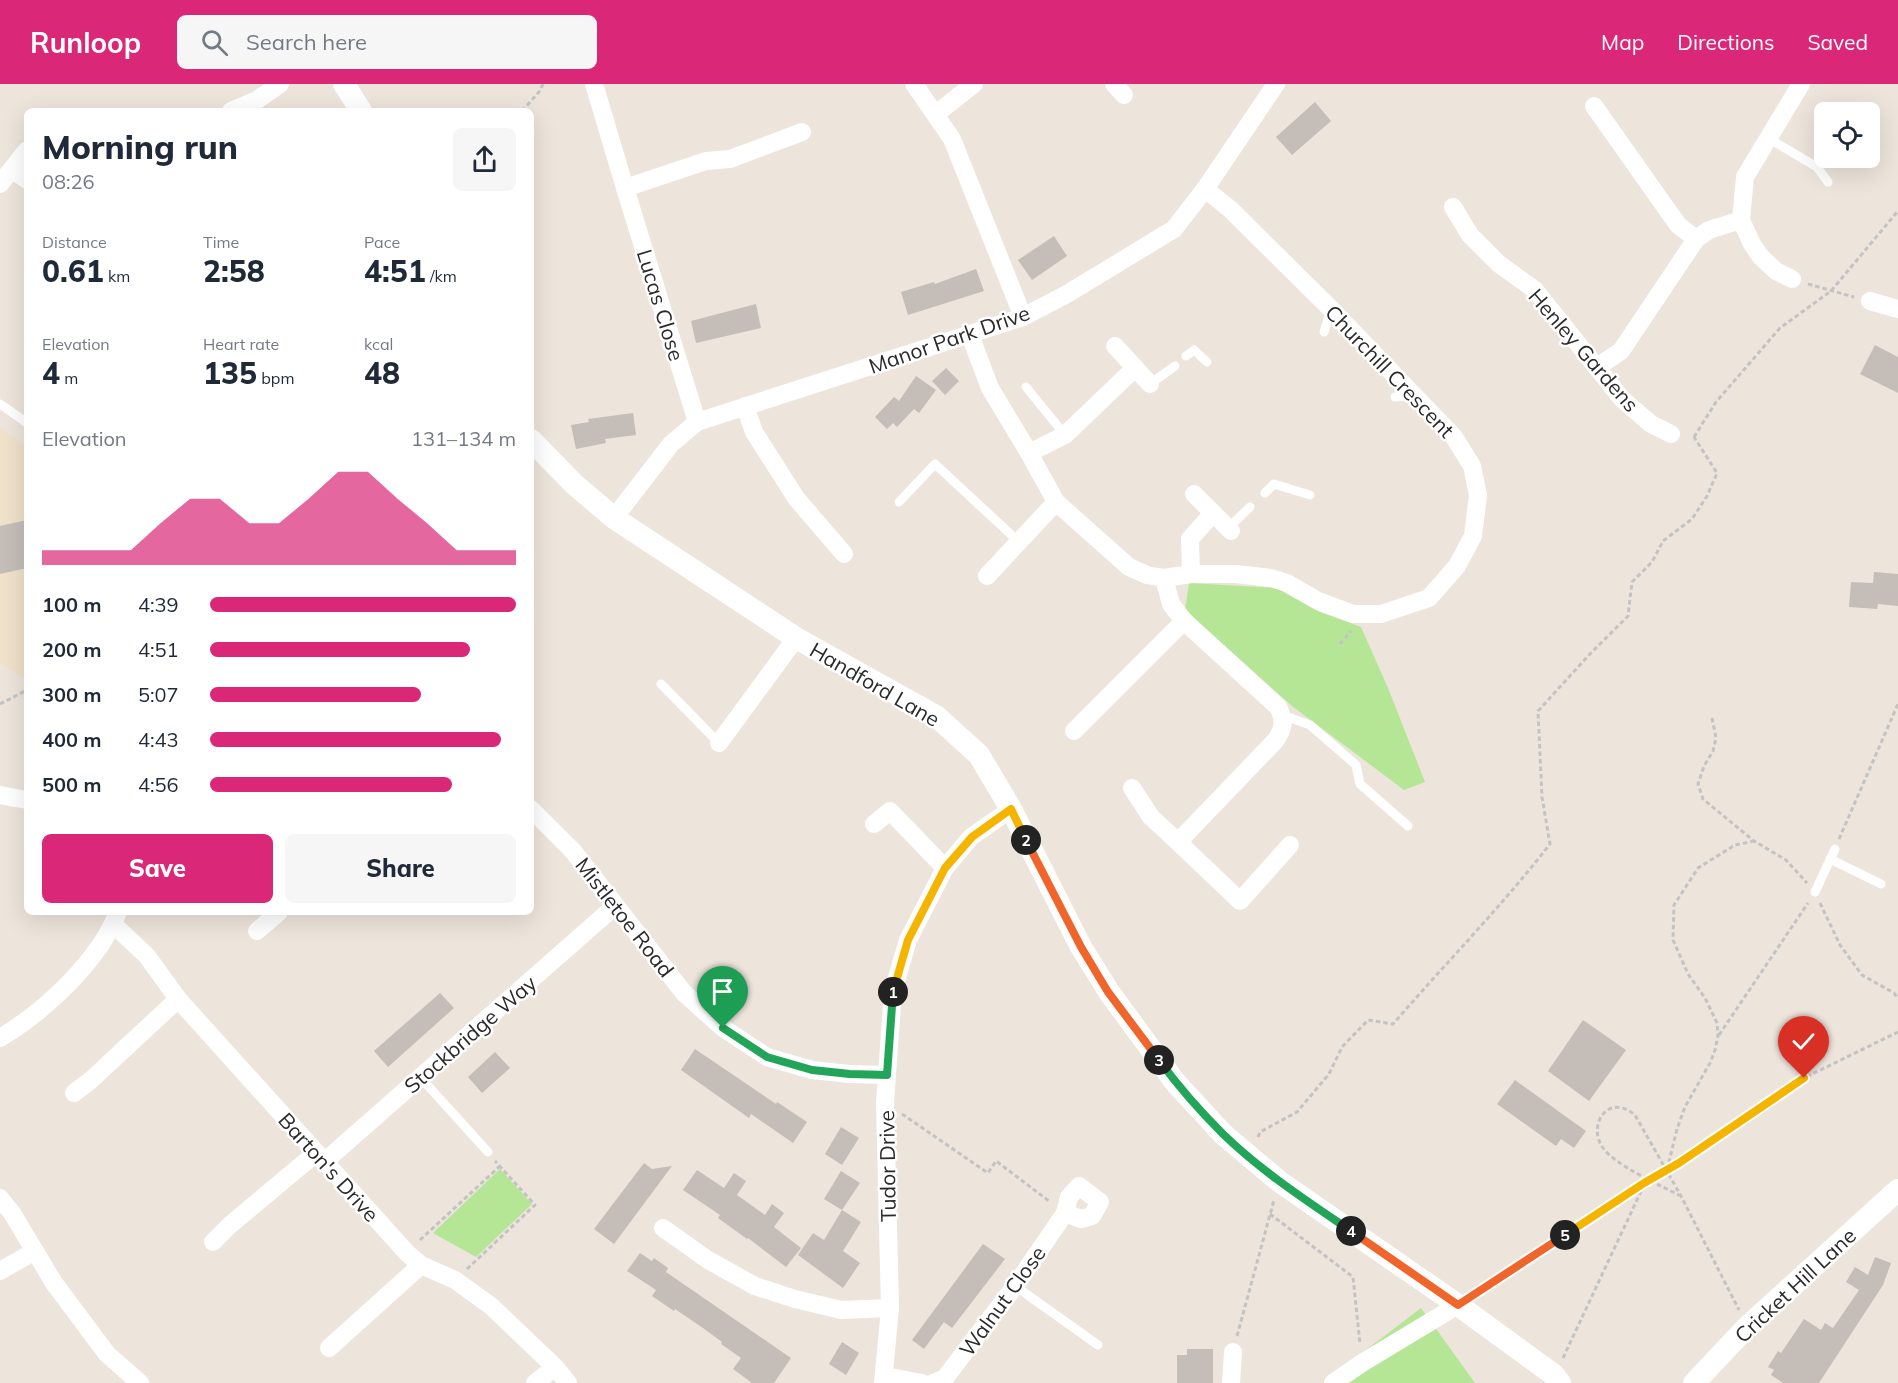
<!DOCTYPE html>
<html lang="en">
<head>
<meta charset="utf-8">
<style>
  :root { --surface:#fff; --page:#f6f6f7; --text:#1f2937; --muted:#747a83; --accent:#db2777 }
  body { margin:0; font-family:Mulish,sans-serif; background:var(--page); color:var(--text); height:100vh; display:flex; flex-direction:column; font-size:22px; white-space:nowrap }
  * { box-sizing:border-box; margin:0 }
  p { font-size:20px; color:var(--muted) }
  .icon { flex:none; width:33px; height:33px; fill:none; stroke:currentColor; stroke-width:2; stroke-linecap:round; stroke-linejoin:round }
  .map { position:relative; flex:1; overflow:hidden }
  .side { position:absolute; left:24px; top:24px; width:510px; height:807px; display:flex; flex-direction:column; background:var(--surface); border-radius:9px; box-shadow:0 6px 24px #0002 }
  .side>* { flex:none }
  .buttons { position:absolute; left:1814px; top:18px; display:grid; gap:12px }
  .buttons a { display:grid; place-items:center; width:66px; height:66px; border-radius:9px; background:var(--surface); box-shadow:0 6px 24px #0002; font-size:30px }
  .pin { position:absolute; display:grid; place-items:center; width:51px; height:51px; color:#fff; margin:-62px -26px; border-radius:50% 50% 50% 0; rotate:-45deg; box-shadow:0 0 6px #0007 }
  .pin .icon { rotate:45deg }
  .km { position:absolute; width:30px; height:30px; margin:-15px; border-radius:50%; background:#222; color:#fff; font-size:16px; line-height:30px; text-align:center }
  .round { display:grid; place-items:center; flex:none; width:63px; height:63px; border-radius:9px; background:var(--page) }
  .headline { display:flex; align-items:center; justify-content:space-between; height:102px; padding:0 18px }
  h1 { font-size:33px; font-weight:800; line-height:45px }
  .figures { display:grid; grid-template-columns:repeat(3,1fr); gap:9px; height:102px; padding:6px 18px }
  .figures div { display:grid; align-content:center }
  .figures b { font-size:30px; font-weight:800 }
  .figures small { font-size:16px; font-weight:400 }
  .figures p { font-size:16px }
  .chart { height:168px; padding:12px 18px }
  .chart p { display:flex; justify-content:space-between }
  .chart svg { width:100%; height:108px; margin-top:6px; fill:var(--accent); opacity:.7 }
  .action { display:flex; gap:12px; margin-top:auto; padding:12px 18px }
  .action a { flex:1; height:69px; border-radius:9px; background:var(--accent); color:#fff; font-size:24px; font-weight:800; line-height:69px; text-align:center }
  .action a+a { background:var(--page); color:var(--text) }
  ul { padding:0 18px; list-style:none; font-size:20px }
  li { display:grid; grid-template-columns:96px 72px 1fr; align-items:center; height:45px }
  li i { height:15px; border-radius:8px; background:var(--accent) }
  header { display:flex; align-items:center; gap:36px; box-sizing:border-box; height:84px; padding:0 30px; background:var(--accent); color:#fff }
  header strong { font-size:28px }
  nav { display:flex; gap:33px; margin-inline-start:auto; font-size:21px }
  .search { width:420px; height:54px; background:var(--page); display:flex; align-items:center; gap:15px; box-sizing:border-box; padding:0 21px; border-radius:9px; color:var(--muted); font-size:22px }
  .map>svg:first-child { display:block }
  .education { fill:#efe1ca }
  .green { fill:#b4e695 }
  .building { fill:#c5beb8 }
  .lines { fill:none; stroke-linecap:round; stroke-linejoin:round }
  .path { stroke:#c3c3c3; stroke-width:3; stroke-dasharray:4.5 3; stroke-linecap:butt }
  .service { stroke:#fff; stroke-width:9 }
  .minor { stroke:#fff; stroke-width:18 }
  .tertiary { stroke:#fff; stroke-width:22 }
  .split-1-casing { stroke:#fff; stroke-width:12 }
  .split-2-casing { stroke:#fff; stroke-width:12 }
  .split-3-casing { stroke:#fff; stroke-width:12 }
  .split-4-casing { stroke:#fff; stroke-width:12 }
  .split-5-casing { stroke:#fff; stroke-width:12 }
  .split-6-casing { stroke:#fff; stroke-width:12 }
  .split-1 { stroke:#22a559; stroke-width:8 }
  .split-2 { stroke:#f5b400; stroke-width:8 }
  .split-3 { stroke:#f0652b; stroke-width:8 }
  .split-4 { stroke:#22a559; stroke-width:8 }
  .split-5 { stroke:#f0652b; stroke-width:8 }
  .split-6 { stroke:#f5b400; stroke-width:8 }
  .labels { text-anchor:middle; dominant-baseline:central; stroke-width:5; stroke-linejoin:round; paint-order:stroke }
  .street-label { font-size:21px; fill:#2a2a2a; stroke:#fff }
</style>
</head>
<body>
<header>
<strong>Runloop</strong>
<div class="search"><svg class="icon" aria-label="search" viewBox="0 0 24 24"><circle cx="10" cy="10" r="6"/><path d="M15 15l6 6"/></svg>Search here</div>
<nav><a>Map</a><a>Directions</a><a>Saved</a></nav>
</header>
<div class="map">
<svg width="1898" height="1299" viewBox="0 0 1898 1299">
  <rect width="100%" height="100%" fill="#ede4db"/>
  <!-- education -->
  <polygon class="education" points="0,343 27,364 27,596 0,579"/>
  <!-- green -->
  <g class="green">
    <polygon points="1189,499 1276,504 1320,528 1361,543 1388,604 1425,698 1404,706 1292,622 1185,526"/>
    <polygon points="500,1085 532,1120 476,1173 433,1149"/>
    <polygon points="1421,1224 1475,1299 1323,1299"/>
  </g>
  <!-- building -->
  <g class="building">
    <polygon points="1315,18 1331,37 1292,71 1276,53"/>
    <polygon points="1054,152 1067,172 1032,196 1018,176"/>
    <polygon points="976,185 984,207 908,231 901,208 934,198 935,200"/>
    <polygon points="756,220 761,244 696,259 691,237"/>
    <polygon points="1875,261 1898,273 1898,309 1860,290"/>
    <polygon points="946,284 959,297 945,311 932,297"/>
    <polygon points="916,292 936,306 919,329 914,325 897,343 893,339 887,345 875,333 894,313 899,317"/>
    <polygon points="633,329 636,351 605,355 606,359 576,365 571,341 589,338 588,335"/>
    <polygon points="27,436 27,484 0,490 0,442"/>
    <polygon points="1874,488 1898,490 1898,522 1878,520 1877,525 1849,523 1851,498 1873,499"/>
    <polygon points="440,909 454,924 388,983 374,967"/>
    <polygon points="1583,936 1626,966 1589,1017 1548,987"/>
    <polygon points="695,965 776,1020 777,1018 807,1038 793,1059 751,1030 749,1034 681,986"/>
    <polygon points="495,968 510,984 482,1009 468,993"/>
    <polygon points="1515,996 1586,1047 1574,1064 1561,1055 1556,1062 1497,1020"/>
    <polygon points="841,1043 859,1054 842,1081 825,1070"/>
    <polygon points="644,1079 652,1085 672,1082 614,1160 594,1145"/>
    <polygon points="697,1086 724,1104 734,1089 746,1097 737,1111 765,1131 772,1120 784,1129 774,1143 801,1164 786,1183 748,1154 747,1155 718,1134 720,1131 683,1106"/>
    <polygon points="841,1087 860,1099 842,1126 824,1115"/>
    <polygon points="842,1126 861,1138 843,1167 860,1179 843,1204 798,1171 813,1149 824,1156"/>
    <polygon points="983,1160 1005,1175 952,1244 944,1238 924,1265 912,1256"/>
    <polygon points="640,1169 652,1177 654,1174 668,1184 666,1188 791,1274 774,1299 752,1299 733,1285 741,1274 721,1260 722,1258 703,1244 675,1225 674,1227 652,1212 656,1206 627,1187"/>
    <polygon points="1875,1173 1891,1179 1883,1201 1819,1299 1783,1299 1771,1291 1774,1286 1768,1283 1778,1267 1781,1269 1804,1235 1821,1246 1825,1239 1833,1244 1859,1206 1846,1198 1855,1183 1868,1191"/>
    <polygon points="842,1258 859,1269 846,1291 829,1280"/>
    <polygon points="1187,1265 1213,1265 1213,1299 1177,1299 1177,1271 1187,1271"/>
  </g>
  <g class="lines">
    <!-- path -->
    <g class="path">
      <polyline points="522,27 539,8 543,0"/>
      <polyline points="1808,200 1854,213"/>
      <polyline points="1694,353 1716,318 1780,244 1831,207 1898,127"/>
      <polyline points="1340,560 1351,547"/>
      <polyline points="0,620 27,606"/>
      <polyline points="1712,634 1716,654 1713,667 1704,682 1698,700 1703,715 1754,757 1786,776 1807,799"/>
      <polyline points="1839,755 1898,620"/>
      <polyline points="1820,819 1840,861 1862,891 1894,909 1898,915"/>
      <polyline points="1719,951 1808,819"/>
      <polyline points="902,1030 988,1089 996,1077 1049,1117"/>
      <path d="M1258,1053L1260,1048L1297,1028L1329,990L1342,963L1368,936L1393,940C1445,880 1501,823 1550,760L1542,713L1538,627L1589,571L1628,532L1632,498L1652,478L1663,457L1692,435L1707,412L1717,389L1694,353"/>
      <polyline points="1667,1086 1677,1045 1685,1023 1710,979 1715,966 1718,952 1717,939 1705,914 1688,890 1673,856 1674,821 1698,784 1735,761 1754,757"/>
      <path d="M1681,1112C1661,1102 1615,1081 1603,1064C1587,1042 1607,1008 1635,1031L1681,1112L1739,1226"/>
      <polyline points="1270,1130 1353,1193 1360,1260"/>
      <polyline points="420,1156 500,1082"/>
      <polyline points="467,1185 535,1121 495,1077"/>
      <polyline points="1474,1210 1644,1099 1679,1079 1804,994 1898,948"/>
      <polyline points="1237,1252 1274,1116"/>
      <polyline points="1563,1274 1644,1101"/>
    </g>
    <!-- service -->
    <g class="service">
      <polyline points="1768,54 1817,83 1828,98"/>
      <polyline points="1324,248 1331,225"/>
      <polyline points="1186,272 1194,266 1207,278"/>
      <polyline points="1150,300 1175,282"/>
      <polyline points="1026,303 1065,351"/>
      <polyline points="1395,313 1413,311"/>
      <polyline points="0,320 27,339"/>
      <polyline points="1265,409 1274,400 1310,411"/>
      <polyline points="899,418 935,380 1019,458"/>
      <polyline points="1228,444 1250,423"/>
      <polyline points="661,600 719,659"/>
      <polyline points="1282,631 1310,641 1356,681 1360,700 1408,742"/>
      <polyline points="1830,775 1881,800"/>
      <polyline points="1815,808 1835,765"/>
      <polyline points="420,993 488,1068"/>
      <polyline points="1015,1202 1098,1261"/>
    </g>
    <!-- minor -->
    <g class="minor">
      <polyline points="594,0 625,104"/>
      <polyline points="914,0 952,55 1023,233"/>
      <polyline points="1114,0 1124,11"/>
      <polyline points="1594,22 1678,141 1696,155"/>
      <polyline points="231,27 257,16 280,0"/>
      <polyline points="936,30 974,0"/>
      <polyline points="12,85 27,96"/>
      <polyline points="0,100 26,67"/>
      <polyline points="1453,123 1470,151 1499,180 1535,206 1622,315 1651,340 1671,350"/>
      <polyline points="1792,195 1776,187 1761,173 1752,160 1741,136 1745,93 1801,0"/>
      <polyline points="1870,217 1898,225"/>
      <polyline points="970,251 990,304 1029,369 1056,418 1129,483 1147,491 1164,494 1191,490 1236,490 1271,494 1287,499 1318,517 1353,530 1381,530 1429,514 1457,482 1473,452 1478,411 1472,382 1454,353 1331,225 1230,125 1205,105"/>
      <polyline points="1115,262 1150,300"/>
      <polyline points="1597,283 1621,267 1696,155 1709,146 1741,136"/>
      <polyline points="745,322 754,348 796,414 844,470"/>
      <polyline points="697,338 625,104 706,77 730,75 802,48"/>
      <polyline points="1029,369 1065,351 1135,284"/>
      <polyline points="1194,410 1231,447"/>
      <polyline points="614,434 671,360 697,338 1023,233 1067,210 1174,145 1205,105 1276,0"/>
      <polyline points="1191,490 1190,455 1213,429"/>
      <polyline points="987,492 1056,418"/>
      <path d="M1164,494L1171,520L1184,537L1278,623C1285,637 1284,645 1275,657L1178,758L1240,817L1290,761"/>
      <polyline points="1074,647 1184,537"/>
      <polyline points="719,659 796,554"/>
      <polyline points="1132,704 1151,733 1178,758"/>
      <polyline points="0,711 27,716"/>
      <polyline points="531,725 573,767 684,909 723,944 767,973 812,986 850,990 887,991"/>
      <polyline points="874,740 890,727 945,784"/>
      <polyline points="113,840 147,872 178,915 407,1169 421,1181 455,1196 491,1222 555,1283 568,1299"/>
      <polyline points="257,847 279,828"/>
      <path d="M0,954C45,927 99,877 118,828"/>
      <polyline points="74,1009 91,996 178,915"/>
      <polyline points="324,1078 615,822"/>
      <polyline points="0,1114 12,1129 54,1199 107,1270 140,1299"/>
      <polyline points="663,1144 708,1176 755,1202 795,1215 841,1226 890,1224"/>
      <polyline points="213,1158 230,1141 316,1069"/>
      <polyline points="0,1187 35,1167"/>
      <polyline points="329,1264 421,1181"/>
      <polyline points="885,1292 922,1299"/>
      <polyline points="535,1299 555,1283"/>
      <polyline points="883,1299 890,1224 885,1019 893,907 908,856 945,784 971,753 1011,725"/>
      <polyline points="933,1299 945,1294 1015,1202 1065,1129 1069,1113 1079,1102 1100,1118 1092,1132 1081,1135 1065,1129"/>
      <polyline points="1231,1299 1233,1268"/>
      <polyline points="1333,1299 1362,1279 1458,1221"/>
    </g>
    <!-- tertiary -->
    <g class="tertiary">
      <polyline points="344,0 361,27"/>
      <polyline points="531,356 574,400 614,434 796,554 936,632 979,671 1011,725 1081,863 1109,908 1175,998 1223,1050 1280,1098 1458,1221 1554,1291 1560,1299"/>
      <polyline points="1694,1299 1747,1243 1898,1106"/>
    </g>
  </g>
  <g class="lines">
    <!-- split-1 casing -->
    <g class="split-1-casing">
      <polyline id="split-1" points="723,944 767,973 812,986 850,990 887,991 893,908"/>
    </g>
    <!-- split-2 casing -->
    <g class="split-2-casing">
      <polyline id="split-2" points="893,908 908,856 945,784 972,753 1011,725 1026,756"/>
    </g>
    <!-- split-3 casing -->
    <g class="split-3-casing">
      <polyline id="split-3" points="1026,756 1081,863 1108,908 1159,976"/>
    </g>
    <!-- split-4 casing -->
    <g class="split-4-casing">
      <path id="split-4" d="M1159,976C1178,1002 1200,1027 1223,1050C1261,1087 1307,1117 1351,1147"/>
    </g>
    <!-- split-5 casing -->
    <g class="split-5-casing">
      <polyline id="split-5" points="1351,1147 1458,1221 1565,1151"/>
    </g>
    <!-- split-6 casing -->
    <g class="split-6-casing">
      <polyline id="split-6" points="1565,1151 1644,1099 1679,1079 1804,994"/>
    </g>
    <!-- split-1 -->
    <use href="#split-1" class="split-1"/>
    <!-- split-2 -->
    <use href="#split-2" class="split-2"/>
    <!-- split-3 -->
    <use href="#split-3" class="split-3"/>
    <!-- split-4 -->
    <use href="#split-4" class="split-4"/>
    <!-- split-5 -->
    <use href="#split-5" class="split-5"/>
    <!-- split-6 -->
    <use href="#split-6" class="split-6"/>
  </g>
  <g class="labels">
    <!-- street labels -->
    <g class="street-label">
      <text transform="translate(661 221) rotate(73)">Lucas Close</text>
      <text transform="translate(949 255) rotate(-19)">Manor Park Drive</text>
      <text transform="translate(1584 266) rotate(49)">Henley Gardens</text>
      <text transform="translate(1390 287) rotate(46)">Churchill Crescent</text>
      <text transform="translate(875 600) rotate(30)">Handford Lane</text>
      <text transform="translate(625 833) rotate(52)">Mistletoe Road</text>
      <text transform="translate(470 950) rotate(-41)">Stockbridge Way</text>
      <text transform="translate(887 1082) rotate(-91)">Tudor Drive</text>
      <text transform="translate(329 1083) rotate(48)">Barton's Drive</text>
      <text transform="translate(1795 1201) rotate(-43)">Cricket Hill Lane</text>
      <text transform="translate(1002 1217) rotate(-54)">Walnut Close</text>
    </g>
  </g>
</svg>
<div class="buttons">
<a><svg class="icon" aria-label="locate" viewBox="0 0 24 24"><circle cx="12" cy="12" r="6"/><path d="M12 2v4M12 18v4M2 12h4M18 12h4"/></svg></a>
</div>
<div class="pin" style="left:723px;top:944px;background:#1e9e55"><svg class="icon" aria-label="arrive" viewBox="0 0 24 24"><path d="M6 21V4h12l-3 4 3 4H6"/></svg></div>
<div class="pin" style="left:1804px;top:994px;background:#d93025"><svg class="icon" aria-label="check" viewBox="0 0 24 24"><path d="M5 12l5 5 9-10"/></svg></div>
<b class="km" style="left:893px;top:908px">1</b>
<b class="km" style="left:1026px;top:756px">2</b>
<b class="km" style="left:1159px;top:976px">3</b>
<b class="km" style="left:1351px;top:1147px">4</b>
<b class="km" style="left:1565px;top:1151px">5</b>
<section class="side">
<div class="headline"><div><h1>Morning run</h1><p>08:26</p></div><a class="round"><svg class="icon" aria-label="share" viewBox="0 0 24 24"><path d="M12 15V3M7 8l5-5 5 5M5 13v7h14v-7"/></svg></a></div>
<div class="figures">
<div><p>Distance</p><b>0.61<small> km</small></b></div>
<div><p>Time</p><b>2:58</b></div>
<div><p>Pace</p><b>4:51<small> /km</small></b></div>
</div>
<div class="figures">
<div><p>Elevation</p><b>4<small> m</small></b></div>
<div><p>Heart rate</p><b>135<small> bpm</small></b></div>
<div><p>kcal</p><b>48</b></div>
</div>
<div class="chart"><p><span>Elevation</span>131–134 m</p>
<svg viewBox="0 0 160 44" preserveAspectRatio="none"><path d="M0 44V38L10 38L20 38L30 38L40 27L50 17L60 17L70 27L80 27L90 17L100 6L110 6L120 17L130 27L140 38L150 38L160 38V44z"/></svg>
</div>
<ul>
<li><b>100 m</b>4:39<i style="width:100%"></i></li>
<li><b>200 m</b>4:51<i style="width:85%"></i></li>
<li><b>300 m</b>5:07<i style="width:69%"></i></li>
<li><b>400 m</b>4:43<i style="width:95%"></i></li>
<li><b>500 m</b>4:56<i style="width:79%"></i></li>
</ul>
<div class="action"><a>Save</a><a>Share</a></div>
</section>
</div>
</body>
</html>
